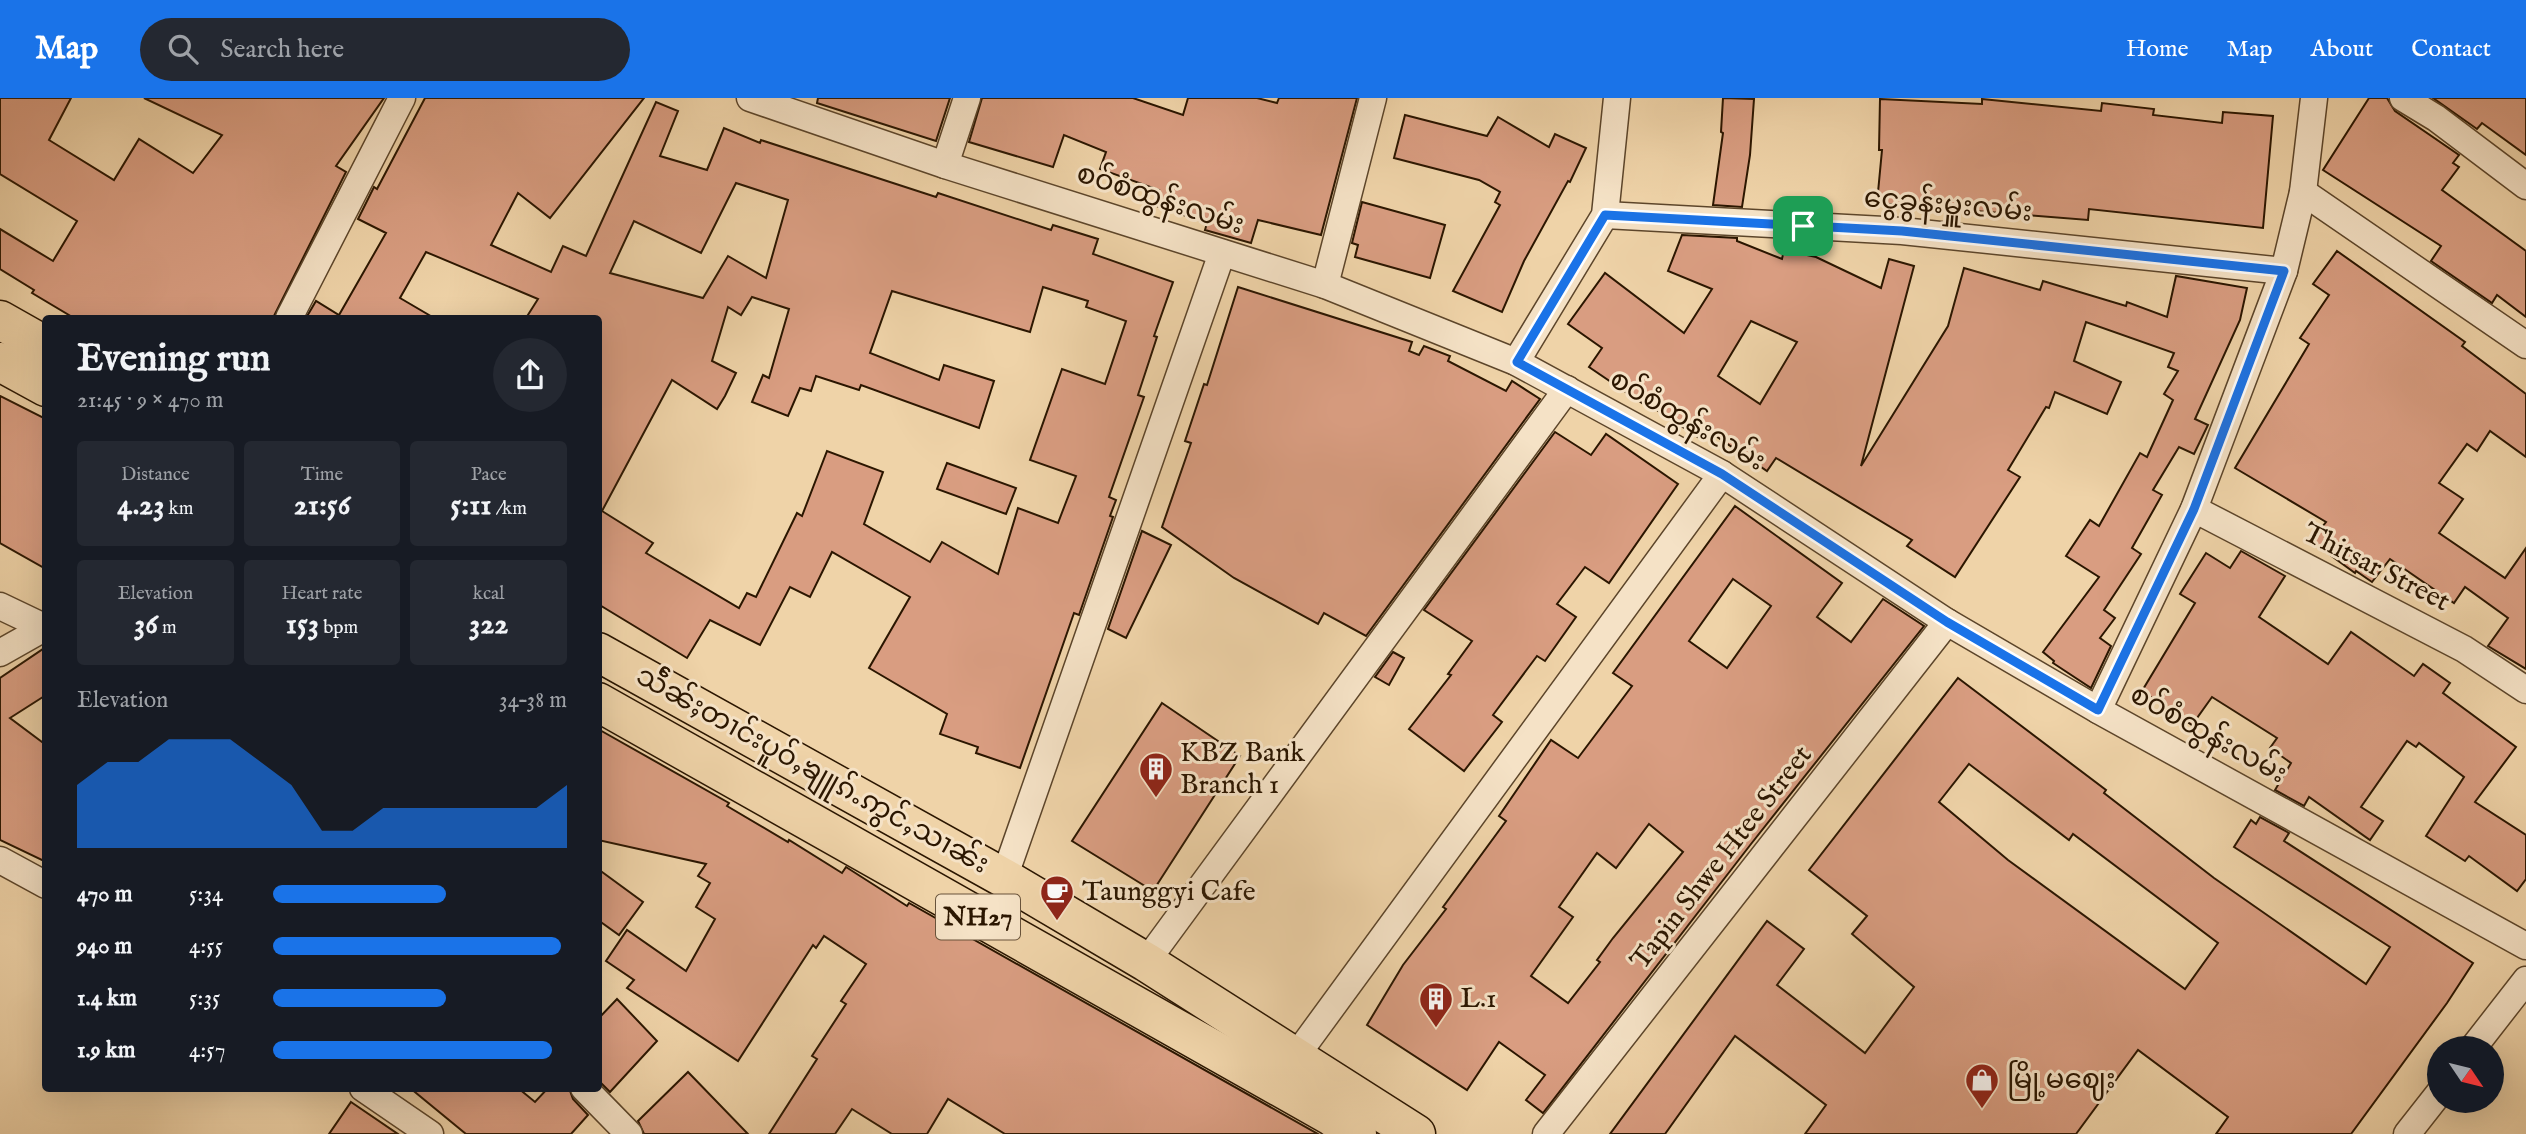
<!DOCTYPE html>
<html lang="en">
<head>
<meta charset="utf-8">
<style>
  :root { --surface:#171b24; --page:#242831; --text:#f1f3f6; --muted:#9ea1a6; --accent:#1a73e8 }
  body { margin:0; font-family:"IM FELL English","Noto Sans Myanmar",serif; background:var(--page); color:var(--text); height:100vh; display:flex; flex-direction:column; font-size:26px; white-space:nowrap }
  * { box-sizing:border-box; margin:0 }
  p { font-size:23px; color:var(--muted) }
  .icon { flex:none; width:38px; height:38px; fill:none; stroke:currentColor; stroke-width:2; stroke-linecap:round; stroke-linejoin:round }
  .map { position:relative; flex:1; overflow:hidden }
  .panel { position:absolute; left:42px; top:217px; width:560px; height:777px; display:flex; flex-direction:column; background:var(--surface); border-radius:7px; box-shadow:0 7px 28px #0002 }
  .panel>* { flex:none }
  .needle { width:46px; rotate:125deg }
  .controls { position:absolute; left:2427px; top:938px; display:grid; gap:14px }
  .controls a { display:grid; place-items:center; width:77px; height:77px; border-radius:50%; background:var(--surface); box-shadow:0 7px 28px #0002; font-size:35px }
  .pin { position:absolute; display:grid; place-items:center; width:60px; height:60px; color:#fff; margin:-30px; border-radius:14px; box-shadow:0 4px 10px #0006 }
  .round { display:grid; place-items:center; flex:none; width:74px; height:74px; border-radius:37px; background:var(--page) }
  .overview { display:flex; align-items:center; justify-content:space-between; height:119px; padding:0 35px }
  h1 { font-size:38px; font-weight:700; line-height:52px }
  .figures { display:grid; grid-template-columns:repeat(3,1fr); gap:10px; height:119px; padding:7px 35px }
  .figures div { display:grid; align-content:center; border-radius:7px; background:var(--page); text-align:center }
  .figures b { font-size:30px; font-weight:700 }
  .figures small { font-size:19px; font-weight:400 }
  .figures p { font-size:19px }
  .chart { height:196px; padding:14px 35px }
  .chart p { display:flex; justify-content:space-between }
  .chart svg { width:100%; height:126px; margin-top:7px; fill:var(--accent); opacity:.7 }
  ul { padding:0 35px; list-style:none; font-size:23px }
  li { display:grid; grid-template-columns:112px 84px 1fr; align-items:center; height:52px }
  li i { height:18px; border-radius:9px; background:var(--accent) }
  header { display:flex; align-items:center; gap:42px; box-sizing:border-box; height:98px; padding:0 35px; background:var(--accent); color:#fff }
  header strong { font-size:33px }
  nav { display:flex; gap:38px; margin-inline-start:auto; font-size:24px }
  .search { width:490px; height:63px; background:var(--page); display:flex; align-items:center; gap:18px; box-sizing:border-box; padding:0 24px; border-radius:38px; color:var(--muted); font-size:26px }
  .map>svg:first-child { display:block }
  .building { fill:#d99d81; stroke:#2b1600; stroke-width:2; fill-rule:evenodd }
  .lines { fill:none; stroke-linecap:round; stroke-linejoin:round }
  .minor-casing { stroke:#5c452a; stroke-width:29 }
  .trunk-casing { stroke:#2b1600; stroke-width:41 }
  .minor { stroke:#f5e2c6; stroke-width:26 }
  .trunk { stroke:#efd3a8; stroke-width:38 }
  .route-casing { stroke:#fff; stroke-width:14 }
  .route { stroke:#1a73e8; stroke-width:9 }
  .labels { text-anchor:middle; dominant-baseline:central; stroke-width:6; stroke-linejoin:round; paint-order:stroke }
  .shield { fill:#f5e2c6; stroke:#68533b; stroke-width:2 }
  .shield-label { font-size:26px; font-weight:bold; fill:#2b1600 }
  .street-label { font-size:28px; fill:#2b1600; stroke:#f5e2c6 }
  .poi-label { font-size:28px; fill:#2b1600; stroke:#f5e2c6; text-anchor:start }
</style>
</head>
<body>
<header>
<strong>Map</strong>
<div class="search"><svg class="icon" aria-label="search" viewBox="0 0 24 24"><circle cx="10" cy="10" r="6"/><path d="M15 15l6 6"/></svg>Search here</div>
<nav><a>Home</a><a>Map</a><a>About</a><a>Contact</a></nav>
</header>
<div class="map">
<svg width="2526" height="1036" viewBox="0 0 2526 1036">
  <rect width="100%" height="100%" fill="#efd3a8"/>
  <filter id="stains"><feTurbulence type="fractalNoise" baseFrequency=".00286" numOctaves="4"/><feColorMatrix values="0 0 0 0 .2 0 0 0 0 .09 0 0 0 0 .02 0 0 0 .5 -.17"/></filter>
  <radialGradient id="worn" r=".72"><stop offset=".6" stop-color="#630" stop-opacity="0"/><stop offset="1" stop-color="#630" stop-opacity=".3"/></radialGradient>
  <!-- building -->
  <g class="building">
    <polygon points="0,0 71,0 49,42 114,82 139,41 193,75 222,37 144,0 384,0 336,68 346,74 273,220 74,220 32,195 34,192 0,171 0,131 53,163 77,123 0,76"/>
    <path d="M425,0H644L550,120L518,95L491,147L551,174L563,148L586,158L656,4L678,13L660,58L707,72L724,30L760,45L761,42L936,99L938,95L1051,132L1053,127L1098,141L1093,156L1173,184L1154,238L1157,239L1138,297L1144,299L1109,399L1116,402L1110,418L1113,419L1079,517L1074,515L1020,670L976,655L978,649L940,636L947,616L869,570L910,499L832,454L810,499L790,489L760,547L710,522L687,560L598,506V220H526L538,201L426,154L400,200L434,220H306L316,203L339,217L386,135L358,121L374,89L377,91ZM736,85L788,102L766,180L728,158L703,200L610,175L634,123L701,155ZM1043,189L1088,203L1086,209L1126,223L1105,286L1062,271L1030,362L1076,378L1058,425L1018,410L998,476L942,444L930,464L864,426L883,374L827,353L802,418L797,415L756,499L747,495L739,510L646,455L653,445L602,413L672,282L717,311L725,298L736,275L712,263L728,209L741,217L752,199L789,211L769,280L763,277L752,304L788,318L800,290L811,293L816,278L859,292L861,287L979,330L994,283L944,267L939,282L870,255L892,193L1030,234Z"/>
    <polygon points="818,0 950,0 936,43 817,5"/>
    <polygon points="982,0 1133,0 1183,17 1188,0 1257,0 1277,5 1279,0 1357,0 1321,137 1258,122 1251,145 1205,132 1207,125 1154,107 1159,92 1100,71 1106,54 1064,37 1053,69 969,44"/>
    <polygon points="1723,0 1754,1 1750,57 1742,109 1713,107 1723,35 1721,34"/>
    <polygon points="2369,0 2387,0 2395,13 2459,57 2453,65 2459,69 2442,92 2526,153 2526,219 2497,197 2492,205 2431,163 2441,148 2323,72"/>
    <polygon points="2433,0 2526,0 2526,57 2482,25 2477,31"/>
    <polygon points="1880,1 1982,6 1982,1 2101,13 2102,5 2154,11 2153,17 2222,25 2223,14 2273,18 2263,130 2089,111 2088,122 1877,105 1882,52 1879,52"/>
    <polygon points="1405,17 1487,38 1498,19 1549,49 1555,36 1586,50 1570,84 1568,83 1524,163 1502,214 1453,193 1500,107 1495,104 1500,94 1479,82 1394,60"/>
    <polygon points="1362,104 1445,127 1430,180 1355,159 1358,147 1352,145"/>
    <path d="M1682,137L1737,140V143L1782,161L1784,152L1816,159L1881,190L1889,161L1914,168L1861,368L1948,228L1964,170L2040,192L2043,183L2126,208L2127,204L2167,219L2176,178L2247,190L2240,222L2195,321L2208,327L2194,356L2179,349L2153,392L2162,397L2132,450L2141,456L2104,512L2115,520L2100,540L2111,548L2091,590L2053,565L2054,563L2043,554L2099,479L2066,458L2090,422L2099,428L2140,355L2147,359L2173,302L2164,296L2178,273L2168,269L2174,255L2086,224L2074,263L2121,284L2107,316L2055,294L2049,310L2046,309L2008,372L2020,379L1955,479L1907,448L1912,442L1776,360L1767,373L1704,330L1698,339L1643,303L1642,305L1589,269L1602,250L1568,226L1605,175L1684,235L1712,191L1668,173ZM1751,223L1797,244L1760,306L1718,278Z"/>
    <polygon points="2337,153 2465,244 2462,248 2526,296 2526,359 2490,333 2477,353 2467,346 2439,385 2463,401 2439,435 2505,480 2526,450 2526,571 2488,548 2508,520 2465,489 2454,505 2390,461 2372,484 2356,473 2355,475 2311,443 2326,424 2235,370 2309,246 2300,240 2329,197 2313,186"/>
    <polygon points="1238,189 1412,244 1409,253 1419,257 1424,248 1450,258 1448,263 1506,293 1512,283 1540,301 1366,538 1324,515 1318,526 1234,480 1162,429 1191,345 1185,343 1204,286 1207,287"/>
    <polygon points="0,298 46,321 46,471 0,445"/>
    <polygon points="1555,334 1591,357 1606,336 1678,386 1609,485 1585,469 1557,506 1576,519 1545,563 1537,558 1493,617 1502,624 1464,673 1409,631 1451,577 1448,576 1472,543 1424,512"/>
    <polygon points="947,365 1016,390 1006,416 937,391"/>
    <path d="M1735,408L1842,485L1817,519L1851,544L1883,501L1924,528L1751,746L1543,1015L1526,1002L1545,977L1499,944L1467,992L1367,927L1403,867L1446,811L1443,809L1506,723L1499,718L1551,642L1578,660L1632,588L1613,575ZM1733,481L1771,508L1727,570L1689,543ZM1649,726L1683,754L1613,840L1597,862L1600,864L1568,905L1531,878L1573,819L1559,809L1597,755L1616,770Z"/>
    <polygon points="1142,433 1171,447 1126,540 1108,531"/>
    <polygon points="2241,453 2285,478 2259,519 2328,566 2351,534 2414,578 2423,566 2450,585 2443,595 2516,649 2475,704 2526,737 2526,781 2517,793 2469,758 2465,763 2426,738 2464,679 2419,645 2416,649 2407,643 2361,709 2383,723 2370,742 2309,699 2304,708 2275,692 2291,665 2270,650 2277,640 2212,599 2192,627 2142,593 2195,505 2180,496 2206,455 2230,470"/>
    <polygon points="46,549 46,597 10,620 46,647 46,764 0,742 0,580"/>
    <polygon points="1393,554 1404,560 1389,587 1375,579"/>
    <path d="M1958,580L2106,692L2104,695L2214,780L2366,886L2390,849L2234,749L2251,722L2256,726L2260,719L2289,735L2284,743L2473,865L2447,905L2351,1036H2216L2228,1019L2138,952L2076,1036H1805L1826,1007L1735,938L1665,1036H1610L1767,823L1804,851L1777,887L1865,955L1914,889L1852,836L1867,818L1809,772ZM1969,666L2069,742L2073,736L2218,845L2185,891L2008,762L1939,704Z"/>
    <polygon points="1162,605 1240,658 1153,793 1072,743"/>
    <polygon points="598,631 729,705 727,708 788,744 789,742 842,775 846,769 907,808 909,805 1318,1036 1005,1036 948,1001 927,1036 892,1036 852,1011 835,1036 769,1036 817,961 812,958 846,906 841,903 866,866 824,838 816,850 813,847 738,963 627,890 634,882 606,863 627,832 686,873 715,821 696,809 710,785 698,778 706,766 598,742"/>
    <polygon points="598,771 643,804 619,837 598,822"/>
    <polygon points="617,901 657,943 610,994 598,982 598,921"/>
    <polygon points="688,974 748,1036 644,1036 638,1023"/>
    <polygon points="410,990 518,990 535,1004 548,990 569,990 573,1001 588,1017 571,1036 466,1036"/>
    <polygon points="351,1004 398,1036 329,1036"/>
  </g>
  <g class="lines">
    <!-- minor casing -->
    <g class="minor-casing">
      <g id="minor">
        <polyline points="750,0 945,67 1325,187 1516,264 1722,376 1947,524 2098,612 2526,848"/>
        <polyline points="2403,0 2436,20 2526,88"/>
        <polyline points="945,67 967,0"/>
        <polyline points="2303,94 2526,247"/>
        <polyline points="1605,117 1902,133 2284,173"/>
        <polyline points="1325,187 1373,0"/>
        <polyline points="289,220 402,0"/>
        <polyline points="1516,264 1605,117 1617,0"/>
        <polyline points="2194,411 2464,551 2526,592"/>
        <polyline points="0,508 44,529"/>
        <polyline points="0,555 46,529"/>
        <polyline points="2098,612 2194,411 2284,173 2303,94 2314,0"/>
        <polyline points="0,762 46,787"/>
        <polyline points="1004,780 1222,155"/>
        <polyline points="1146,864 1567,291"/>
        <polyline points="2473,950 2526,882"/>
        <polyline points="1296,958 1722,376"/>
        <polyline points="363,990 430,1036"/>
        <polyline points="584,990 629,1036"/>
        <polyline points="1546,1036 1947,524"/>
        <polyline points="2407,1036 2440,994"/>
      </g>
    </g>
    <!-- trunk casing -->
    <g class="trunk-casing">
      <g id="trunk">
        <polyline points="0,222 46,248"/>
        <polyline points="0,264 46,289"/>
        <polyline points="598,554 1004,780 1146,864 1416,1036"/>
        <polyline points="598,604 1331,1018 1357,1036"/>
      </g>
    </g>
    <!-- minor -->
    <use href="#minor" class="minor"/>
    <!-- trunk -->
    <use href="#trunk" class="trunk"/>
  </g>
  <g class="lines">
    <!-- route casing -->
    <g class="route-casing">
      <polygon id="route" points="1605,117 1902,133 2284,173 2194,411 2098,612 1947,524 1722,376 1517,264"/>
    </g>
    <!-- route -->
    <use href="#route" class="route"/>
  </g>
  <!-- icons -->
  <defs>
    <g id="building-pin" transform="scale(1.75)"><path d="M0 17L-7.5 6A9.5 9.5 0 1 1 7.5 6Z" fill="#8f2418" stroke="#f5e2c6"/><path d="M-4-6H4V6H1V3H-1V6H-4ZM-2.5-4.3h1.7v1.8h-1.7ZM.8-4.3h1.7v1.8H.8ZM-2.5-1h1.7V.8h-1.7ZM.8-1h1.7V.8H.8Z" fill="#fff"/></g>
    <g id="cafe-pin" transform="scale(1.75)"><path d="M0 17L-7.5 6A9.5 9.5 0 1 1 7.5 6Z" fill="#8f2418" stroke="#f5e2c6"/><path d="M-5.5-4.5H6V0H3Q3 3.5 0 3.5H-2.5Q-5.5 3.5-5.5 0ZM3-3.2v2h1.7v-2ZM-6 4.5H4V6H-6Z" fill="#fff"/></g>
    <g id="shop-pin" transform="scale(1.75)"><path d="M0 17L-7.5 6A9.5 9.5 0 1 1 7.5 6Z" fill="#8f2418" stroke="#f5e2c6"/><path d="M-5-2.5h2.3a2.7 3.5 0 0 1 5.4 0H5L5.5 6h-11ZM-1.5-2.5h3a1.5 2.3 0 0 0-3 0Z" fill="#fff"/></g>
  </defs>
  <g fill-rule="evenodd">
    <use href="#building-pin" x="1156" y="671"/>
    <use href="#cafe-pin" x="1057" y="794"/>
    <use href="#building-pin" x="1436" y="901"/>
    <use href="#shop-pin" x="1982" y="982"/>
  </g>
  <g class="labels">
    <!-- shield labels -->
    <rect class="shield" x="936" y="796.5" width="84" height="45" rx="5"/>
    <g class="shield-label">
      <text x="978" y="819">NH27</text>
    </g>
    <!-- street labels -->
    <g class="street-label">
      <text transform="translate(1160 102) rotate(18)">စဝ်စံထွန်းလမ်း</text>
      <text transform="translate(1948 108) rotate(5)">ငွေခွန်းမှူးလမ်း</text>
      <text transform="translate(1687 323) rotate(30)">စဝ်စံထွန်းလမ်း</text>
      <text transform="translate(2376 470) rotate(27)">Thitsar Street</text>
      <text transform="translate(2208 637) rotate(29)">စဝ်စံထွန်းလမ်း</text>
      <text transform="translate(812 673) rotate(29)">သဵႅၼ်ႈတၢင်းပူဝ်ႇၶျူၵ်ႉဢွင်ႇသၢၼ်း</text>
      <text transform="translate(1722 760) rotate(-52)">Tapin Shwe Htee Street</text>
    </g>
    <!-- poi labels -->
    <g class="poi-label">
      <text x="1180" y="655">KBZ Bank<tspan x="1180" dy="32">Branch 1</tspan></text>
      <text x="1082" y="794">Taunggyi Cafe</text>
      <text x="1460" y="901">L.1</text>
      <text x="2007" y="982">မြို့မဈေး</text>
    </g>
  </g>
  <rect width="100%" height="100%" filter="url(#stains)"/>
  <rect width="100%" height="100%" fill="url(#worn)"/>
</svg>
<div class="controls">
<a><svg class="needle" viewBox="-14 -14 28 28"><path d="M0-13l5 13h-10z" fill="#e53935"/><path d="M0 13l5-13h-10z" fill="#9ea1a6"/></svg></a>
</div>
<div class="pin" style="left:1803px;top:128px;background:#1e9e55"><svg class="icon" aria-label="arrive" viewBox="0 0 24 24"><path d="M6 21V4h12l-3 4 3 4H6"/></svg></div>
<section class="panel">
<div class="overview"><div><h1>Evening run</h1><p>21:45 · 9 × 470 m</p></div><a class="round"><svg class="icon" aria-label="share" viewBox="0 0 24 24"><path d="M12 15V3M7 8l5-5 5 5M5 13v7h14v-7"/></svg></a></div>
<div class="figures">
<div><p>Distance</p><b>4.23<small> km</small></b></div>
<div><p>Time</p><b>21:56</b></div>
<div><p>Pace</p><b>5:11<small> /km</small></b></div>
</div>
<div class="figures">
<div><p>Elevation</p><b>36<small> m</small></b></div>
<div><p>Heart rate</p><b>153<small> bpm</small></b></div>
<div><p>kcal</p><b>322</b></div>
</div>
<div class="chart"><p><span>Elevation</span>34–38 m</p>
<svg viewBox="0 0 160 44" preserveAspectRatio="none"><path d="M0 44V22L10 14L20 14L30 6L40 6L50 6L60 14L70 22L80 38L90 38L100 30L110 30L120 30L130 30L140 30L150 30L160 22V44z"/></svg>
</div>
<ul>
<li><b>470 m</b>5:34<i style="width:59%"></i></li>
<li><b>940 m</b>4:55<i style="width:98%"></i></li>
<li><b>1.4 km</b>5:35<i style="width:59%"></i></li>
<li><b>1.9 km</b>4:57<i style="width:95%"></i></li>
</ul>
</section>
</div>
</body>
</html>
